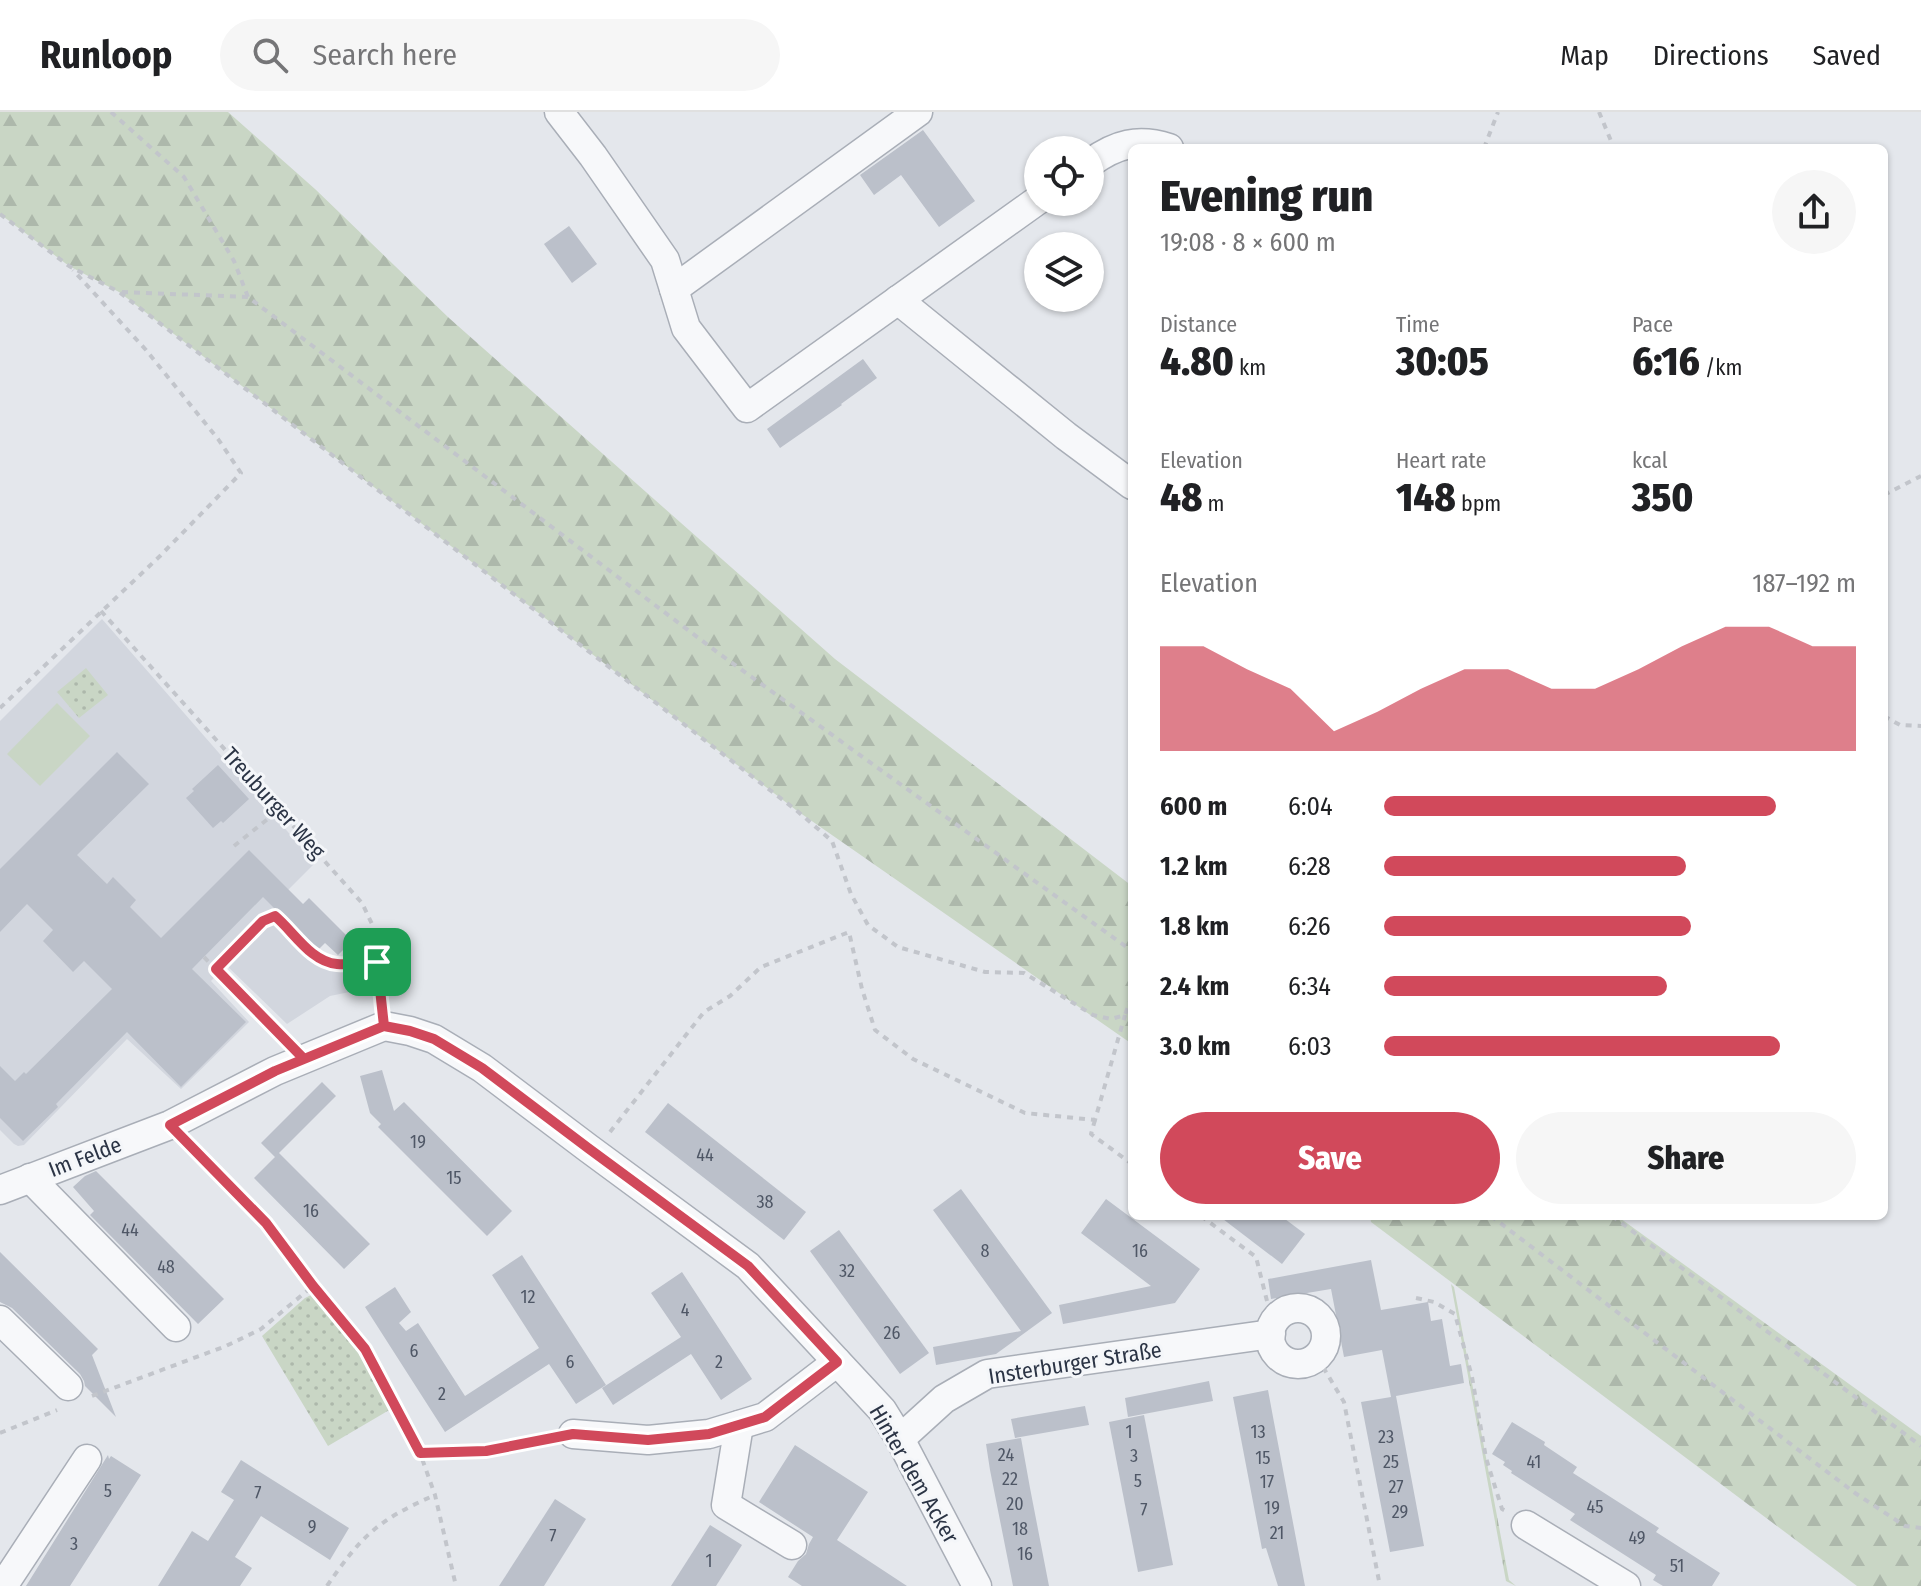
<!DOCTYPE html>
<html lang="en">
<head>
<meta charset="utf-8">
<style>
  :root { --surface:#fff; --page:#f6f6f6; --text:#202124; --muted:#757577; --line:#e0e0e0; --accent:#d1495b }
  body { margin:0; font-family:"Fira Sans Condensed",sans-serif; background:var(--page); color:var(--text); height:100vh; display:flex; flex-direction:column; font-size:30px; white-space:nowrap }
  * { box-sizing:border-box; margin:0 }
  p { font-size:26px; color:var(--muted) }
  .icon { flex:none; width:44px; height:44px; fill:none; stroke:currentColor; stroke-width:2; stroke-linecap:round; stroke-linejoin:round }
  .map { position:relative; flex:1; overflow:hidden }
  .details { position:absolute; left:1128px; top:32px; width:760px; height:1076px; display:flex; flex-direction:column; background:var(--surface); border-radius:12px; box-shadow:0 2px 6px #0004 }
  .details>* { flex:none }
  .fabs { position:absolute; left:1024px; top:24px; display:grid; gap:16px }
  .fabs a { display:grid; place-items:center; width:80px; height:80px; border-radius:50%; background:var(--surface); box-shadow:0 2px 6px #0004; font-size:40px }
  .pin { position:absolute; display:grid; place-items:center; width:68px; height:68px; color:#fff; margin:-34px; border-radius:16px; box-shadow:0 4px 12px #0006 }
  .round { display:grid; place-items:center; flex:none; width:84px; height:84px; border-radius:42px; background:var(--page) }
  .headline { display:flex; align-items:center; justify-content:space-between; height:136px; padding:0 32px }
  h1 { font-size:44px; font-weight:800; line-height:60px }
  .stats { display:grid; grid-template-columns:repeat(3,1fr); gap:12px; height:136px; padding:8px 32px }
  .stats div { display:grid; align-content:center }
  .stats b { font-size:40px; font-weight:800 }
  .stats small { font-size:22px; font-weight:400 }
  .stats p { font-size:22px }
  .chart { height:224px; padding:16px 32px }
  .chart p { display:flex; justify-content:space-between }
  .chart svg { width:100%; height:144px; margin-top:8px; fill:var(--accent); opacity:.7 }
  .primary-button { display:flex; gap:16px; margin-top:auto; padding:16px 32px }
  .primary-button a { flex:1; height:92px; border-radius:48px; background:var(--accent); color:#fff; font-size:32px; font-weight:800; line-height:92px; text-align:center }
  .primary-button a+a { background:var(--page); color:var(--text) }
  ul { padding:0 32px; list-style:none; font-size:26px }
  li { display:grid; grid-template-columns:128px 96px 1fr; align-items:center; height:60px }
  li i { height:20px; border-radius:10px; background:var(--accent) }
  header { display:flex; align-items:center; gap:48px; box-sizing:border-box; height:112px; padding:0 40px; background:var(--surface); border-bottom:2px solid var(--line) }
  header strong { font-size:38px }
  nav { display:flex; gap:44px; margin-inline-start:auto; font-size:28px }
  .search { width:560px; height:72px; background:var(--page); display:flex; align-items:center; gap:20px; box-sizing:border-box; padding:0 28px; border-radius:44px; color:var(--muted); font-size:30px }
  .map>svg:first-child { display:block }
  .built { fill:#d2d6de }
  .grass { fill:url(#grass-tufts) }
  .forest { fill:url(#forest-firs) }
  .park { fill:url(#park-dots) }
  .pitch { fill:#c9d6c5 }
  .building { fill:#bbc0ca }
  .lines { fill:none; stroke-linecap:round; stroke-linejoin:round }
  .minor-casing { stroke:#a9aeb7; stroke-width:31 }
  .path { stroke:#c2c5cb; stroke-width:4; stroke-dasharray:6 6; stroke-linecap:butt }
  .minor { stroke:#f7f8fa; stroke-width:28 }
  .route-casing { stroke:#fff; stroke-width:16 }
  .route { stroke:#d1495b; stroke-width:10 }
  .labels { text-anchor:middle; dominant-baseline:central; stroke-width:6; stroke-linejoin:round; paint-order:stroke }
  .number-label { font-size:18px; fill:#4f5766 }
  .street-label { font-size:22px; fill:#2b3445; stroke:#f4f6f9 }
</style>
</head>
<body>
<header>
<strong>Runloop</strong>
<div class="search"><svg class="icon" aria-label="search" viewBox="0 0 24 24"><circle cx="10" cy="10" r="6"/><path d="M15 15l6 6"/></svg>Search here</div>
<nav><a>Map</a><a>Directions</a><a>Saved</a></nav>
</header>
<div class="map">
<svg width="1921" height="1474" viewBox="0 0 1921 1474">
  <defs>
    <pattern id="grass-tufts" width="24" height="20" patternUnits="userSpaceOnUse" patternTransform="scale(2)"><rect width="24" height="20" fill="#c9d6c5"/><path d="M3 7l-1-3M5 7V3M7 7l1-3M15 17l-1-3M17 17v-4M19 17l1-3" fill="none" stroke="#adb8ab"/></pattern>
    <pattern id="forest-firs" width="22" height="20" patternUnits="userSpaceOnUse" patternTransform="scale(2)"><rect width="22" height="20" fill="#c9d6c5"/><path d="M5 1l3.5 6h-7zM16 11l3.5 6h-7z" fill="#adb8ab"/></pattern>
    <pattern id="park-dots" width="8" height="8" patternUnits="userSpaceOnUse" patternTransform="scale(2)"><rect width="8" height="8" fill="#c9d6c5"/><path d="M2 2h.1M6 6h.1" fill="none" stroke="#adb8ab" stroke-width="1.8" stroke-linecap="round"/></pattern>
  </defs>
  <rect width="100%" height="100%" fill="#e4e7ec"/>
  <!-- built -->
  <polygon class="built" points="102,507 315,751 287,779 267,787 317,840 323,844 372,846 374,875 330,884 287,912 226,853 211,869 249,910 181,977 127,927 24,1033 18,1034 14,1032 0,1018 0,609"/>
  <!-- grass -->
  <polygon class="grass" points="1451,1172 1454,1175 1509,1468 1516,1474 1506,1469"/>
  <!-- forest -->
  <g class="forest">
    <polygon points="0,0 228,0 315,77 449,206 835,547 1132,774 1132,932 796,698 119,180 69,154 0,102"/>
    <polygon points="1370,1104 1617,1104 1921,1324 1921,1474 1857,1474 1371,1110"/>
  </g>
  <!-- park -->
  <g class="park">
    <polygon points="86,556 108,583 79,606 57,580"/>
    <polygon points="311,1183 320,1186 339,1212 356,1237 391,1297 328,1334 262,1224 305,1186"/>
  </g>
  <!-- pitch -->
  <polygon class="pitch" points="57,591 90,624 40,674 7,642"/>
  <!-- building -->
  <g class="building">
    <polygon points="923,18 975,89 939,115 901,63 874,83 860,63"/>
    <polygon points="569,114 597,152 572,171 544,132"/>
    <polygon points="863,247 877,266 841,292 842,293 780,336 767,317"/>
    <polygon points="117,640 149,672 77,743 107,772 113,765 136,788 130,795 161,826 249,738 303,792 309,786 352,829 338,843 325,831 317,839 263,785 192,857 246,910 181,975 127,920 56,992 58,995 23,1029 0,1006 0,954 15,969 24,960 26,962 112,877 84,849 73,860 43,829 53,818 27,792 0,820 0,757"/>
    <polygon points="218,653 249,687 223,711 221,709 213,716 186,686 194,679 192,677"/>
    <polygon points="382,958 394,999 404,990 512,1099 487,1124 378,1015 381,1012 370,1001 360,964"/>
    <polygon points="322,970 336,984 279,1041 370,1132 344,1157 254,1066 275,1045 261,1031"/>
    <polygon points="668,991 806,1100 784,1128 645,1020"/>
    <polygon points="96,1059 224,1187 198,1212 90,1103 94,1099 73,1075 85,1064"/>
    <polygon points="961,1077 1052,1201 996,1242 936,1253 933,1235 1021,1219 933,1098"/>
    <polygon points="1106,1087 1200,1157 1175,1191 1063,1212 1059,1193 1151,1174 1081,1121"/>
    <polygon points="1219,1104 1281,1104 1305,1122 1282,1152"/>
    <polygon points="839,1118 929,1241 900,1262 810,1139"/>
    <polygon points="0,1140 98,1237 92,1243 116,1305 85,1274 84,1269 80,1262 12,1196 0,1190"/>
    <polygon points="522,1143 606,1273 576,1292 549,1252 445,1320 365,1195 395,1175 411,1200 399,1211 406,1219 418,1211 465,1284 539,1236 492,1163"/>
    <polygon points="1371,1148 1381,1198 1428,1190 1431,1209 1442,1207 1450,1254 1461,1252 1464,1271 1396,1284 1424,1434 1390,1440 1361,1290 1391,1285 1382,1238 1344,1245 1331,1177 1271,1187 1268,1167"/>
    <polygon points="682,1160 752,1267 721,1288 691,1242 613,1293 602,1276 681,1225 651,1181"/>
    <polygon points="1209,1269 1213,1289 1128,1305 1125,1286"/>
    <polygon points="1268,1278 1273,1305 1305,1474 1278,1474 1266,1436 1262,1437 1233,1285"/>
    <polygon points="1085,1294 1089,1313 1015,1326 1011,1307"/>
    <polygon points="1144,1303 1173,1453 1138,1460 1109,1310"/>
    <polygon points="1512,1310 1545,1330 1544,1333 1577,1355 1573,1361 1659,1416 1656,1420 1720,1461 1712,1474 1663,1474 1653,1468 1656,1463 1570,1408 1575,1402 1511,1361 1512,1359 1503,1353 1505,1350 1492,1342"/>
    <polygon points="1021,1326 1030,1376 1049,1474 1013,1474 990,1358 986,1332"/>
    <polygon points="795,1333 868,1380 837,1428 907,1474 802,1474 788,1465 798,1449 806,1442 809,1432 813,1425 759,1390"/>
    <polygon points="108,1343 109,1347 111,1344 141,1363 70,1474 26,1474"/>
    <polygon points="241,1348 349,1416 330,1448 261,1404 235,1445 252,1456 240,1474 158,1474 192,1419 208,1429 234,1388 221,1380"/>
    <polygon points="555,1387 586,1407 544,1474 499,1474"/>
    <polygon points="710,1413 742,1433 716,1474 671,1474"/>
  </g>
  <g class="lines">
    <!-- minor casing -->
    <g class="minor-casing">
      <g id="minor">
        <polyline points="559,0 593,44 665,148 686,216 747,296 1038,88"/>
        <path d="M1090,51C1116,32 1138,26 1169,36"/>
        <polyline points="674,177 918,0"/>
        <polyline points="898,188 1066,324 1132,373"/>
        <polyline points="30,1066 176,1215"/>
        <polyline points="0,1078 170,1013 275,959 384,914 410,919 434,927 482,956 588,1036 748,1154 882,1298 900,1327 977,1474"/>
        <circle cx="1298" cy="1224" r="28"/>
        <polyline points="0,1208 68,1274"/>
        <polyline points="739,1313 726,1393 792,1433"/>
        <polyline points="573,1322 648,1328 709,1322 765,1305 837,1250"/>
        <polyline points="900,1327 944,1287 987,1262 1271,1222"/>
        <polyline points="1526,1413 1626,1474"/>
        <polyline points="3,1474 87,1347"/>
      </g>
    </g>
    <!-- path -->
    <g class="path">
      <polyline points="111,0 184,65 234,149 248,185 717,540 1132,839"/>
      <polyline points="1599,0 1614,36"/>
      <polyline points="1484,36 1498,0"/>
      <polyline points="0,102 69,154 119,180 796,698 832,729 851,782 868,813 898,835 985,860 1024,861 1093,903 1111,907 1125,903 1132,883"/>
      <polyline points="122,180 248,185"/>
      <polyline points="1884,383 1921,364"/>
      <polyline points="101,499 362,791 372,812 381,891"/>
      <polyline points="0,596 160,444 241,361 218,327 146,238 73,158"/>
      <polyline points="1884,604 1900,613 1921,614"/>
      <polyline points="234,734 279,698"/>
      <polyline points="204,845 285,928"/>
      <path d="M216,857L263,809L275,804C293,820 311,850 337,852C350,853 364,851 377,850"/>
      <polyline points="1095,1008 1091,1022 1132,1052"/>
      <polyline points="610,1020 704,900 730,884 761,855 849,820 862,877 875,918 913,947 1025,1001 1095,1008 1125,903"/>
      <polyline points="188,1032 266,1111 313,1174 365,1237 420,1341 435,1383 456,1474"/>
      <polyline points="1201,1104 1256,1145 1269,1197"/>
      <polyline points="1491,1104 1855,1381 1905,1414 1921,1416"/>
      <polyline points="1612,1104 1921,1334"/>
      <polyline points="1416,1186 1434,1190 1455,1202 1472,1265 1486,1346 1502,1397 1508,1400"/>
      <polyline points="1317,1245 1344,1290 1380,1474"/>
      <polyline points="92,1284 226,1234 261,1217 313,1174"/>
      <polyline points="0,1321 57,1298"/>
      <polyline points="420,1341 486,1339 551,1326"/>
      <path d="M327,1474C362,1423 378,1408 435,1383"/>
    </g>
    <!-- minor -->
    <use href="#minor" class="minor"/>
  </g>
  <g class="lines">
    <!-- route casing -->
    <g class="route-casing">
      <path id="route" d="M377,850C364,851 350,853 337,852C311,850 294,820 275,804L263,809L216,857L304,947L384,914L410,919L434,927L482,956L588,1036L748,1154L837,1250L765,1305L709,1322L648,1328L573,1322L486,1339L420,1341L365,1237L313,1174L266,1111L170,1013L275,959L384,914L377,850"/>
    </g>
    <!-- route -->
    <use href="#route" class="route"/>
  </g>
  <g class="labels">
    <!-- number labels -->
    <g class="number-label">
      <text x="418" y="1030">19</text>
      <text x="705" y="1043">44</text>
      <text x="454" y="1066">15</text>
      <text x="765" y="1090">38</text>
      <text x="311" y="1099">16</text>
      <text x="130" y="1118">44</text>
      <text x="985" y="1139">8</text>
      <text x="1140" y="1139">16</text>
      <text x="166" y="1155">48</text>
      <text x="847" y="1159">32</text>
      <text x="528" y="1185">12</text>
      <text x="685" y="1198">4</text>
      <text x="892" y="1221">26</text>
      <text x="414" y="1239">6</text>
      <text x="570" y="1250">6</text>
      <text x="719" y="1250">2</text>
      <text x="442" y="1282">2</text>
      <text x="1129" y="1320">1</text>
      <text x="1258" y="1320">13</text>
      <text x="1386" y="1325">23</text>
      <text x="1006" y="1343">24</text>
      <text x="1134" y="1344">3</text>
      <text x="1263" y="1346">15</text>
      <text x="1391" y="1350">25</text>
      <text x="1534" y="1350">41</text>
      <text x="1010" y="1367">22</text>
      <text x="1138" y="1369">5</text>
      <text x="1267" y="1370">17</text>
      <text x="1396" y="1375">27</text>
      <text x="108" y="1379">5</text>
      <text x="258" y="1381">7</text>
      <text x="1015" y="1392">20</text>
      <text x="1595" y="1395">45</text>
      <text x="1272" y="1396">19</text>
      <text x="1144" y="1398">7</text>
      <text x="1400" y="1400">29</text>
      <text x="312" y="1415">9</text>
      <text x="1020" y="1417">18</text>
      <text x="1277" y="1421">21</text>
      <text x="553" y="1424">7</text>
      <text x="1637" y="1426">49</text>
      <text x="74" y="1432">3</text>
      <text x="1025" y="1442">16</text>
      <text x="709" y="1449">1</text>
      <text x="1677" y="1454">51</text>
    </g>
    <!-- street labels -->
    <g class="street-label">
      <text transform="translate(274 691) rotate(48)">Treuburger Weg</text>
      <text transform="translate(85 1045) rotate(-21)">Im Felde</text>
      <text transform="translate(1075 1251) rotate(-9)">Insterburger Straße</text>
      <text transform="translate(914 1362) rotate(60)">Hinter dem Acker</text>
    </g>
  </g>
</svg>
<div class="fabs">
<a><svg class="icon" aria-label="locate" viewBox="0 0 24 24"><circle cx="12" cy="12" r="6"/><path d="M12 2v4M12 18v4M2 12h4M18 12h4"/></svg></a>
<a><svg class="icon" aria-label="layers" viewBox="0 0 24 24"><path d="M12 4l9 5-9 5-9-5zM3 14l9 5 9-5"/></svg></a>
</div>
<div class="pin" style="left:377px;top:850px;background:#1e9e55"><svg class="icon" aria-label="arrive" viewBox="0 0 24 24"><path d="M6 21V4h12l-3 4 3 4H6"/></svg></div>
<section class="details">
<div class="headline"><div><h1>Evening run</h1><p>19:08 · 8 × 600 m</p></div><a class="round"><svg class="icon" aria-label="share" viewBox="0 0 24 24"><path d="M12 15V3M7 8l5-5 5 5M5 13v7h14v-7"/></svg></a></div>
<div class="stats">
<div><p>Distance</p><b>4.80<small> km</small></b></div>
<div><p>Time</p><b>30:05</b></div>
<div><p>Pace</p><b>6:16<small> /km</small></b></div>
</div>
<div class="stats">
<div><p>Elevation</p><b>48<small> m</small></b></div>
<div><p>Heart rate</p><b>148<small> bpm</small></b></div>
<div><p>kcal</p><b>350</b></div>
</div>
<div class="chart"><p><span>Elevation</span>187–192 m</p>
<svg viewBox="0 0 160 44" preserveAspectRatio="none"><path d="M0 44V12L10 12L20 19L30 25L40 38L50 32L60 25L70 19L80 19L90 25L100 25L110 19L120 12L130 6L140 6L150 12L160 12V44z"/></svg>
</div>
<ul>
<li><b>600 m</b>6:04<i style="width:83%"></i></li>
<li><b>1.2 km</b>6:28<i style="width:64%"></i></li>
<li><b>1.8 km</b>6:26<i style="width:65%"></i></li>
<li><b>2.4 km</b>6:34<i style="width:60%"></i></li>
<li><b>3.0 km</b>6:03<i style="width:84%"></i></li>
</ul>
<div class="primary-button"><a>Save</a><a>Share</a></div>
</section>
</div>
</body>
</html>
